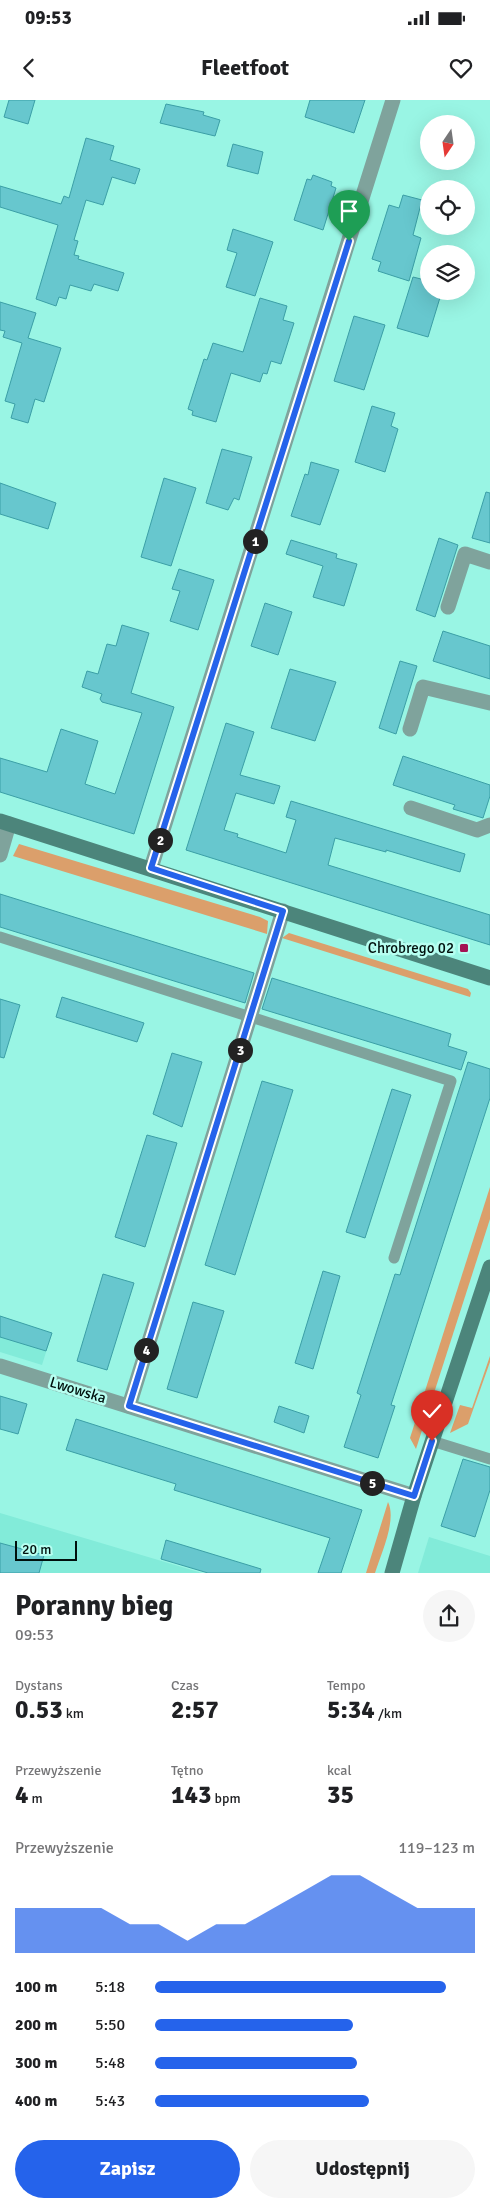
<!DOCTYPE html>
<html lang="pl">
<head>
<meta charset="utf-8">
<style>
  :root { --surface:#fff; --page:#f6f6f6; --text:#202124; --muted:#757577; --accent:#2563eb }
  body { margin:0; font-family:Signika,sans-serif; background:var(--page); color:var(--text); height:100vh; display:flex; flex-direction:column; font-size:19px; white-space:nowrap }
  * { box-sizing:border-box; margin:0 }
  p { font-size:16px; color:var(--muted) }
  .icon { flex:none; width:28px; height:28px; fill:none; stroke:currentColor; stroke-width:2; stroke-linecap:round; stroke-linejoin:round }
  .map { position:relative; height:1473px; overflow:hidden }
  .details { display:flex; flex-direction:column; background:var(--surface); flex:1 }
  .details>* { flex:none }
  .needle { width:32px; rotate:193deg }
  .controls { position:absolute; left:420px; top:15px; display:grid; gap:10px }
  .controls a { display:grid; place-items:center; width:55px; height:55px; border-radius:50%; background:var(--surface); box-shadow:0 5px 20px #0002; font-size:25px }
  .scale { position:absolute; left:15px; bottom:12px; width:62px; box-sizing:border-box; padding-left:5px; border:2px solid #00100d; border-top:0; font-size:14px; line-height:18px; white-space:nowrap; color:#00100d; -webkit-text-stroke:4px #b7fff1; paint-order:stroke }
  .pin { position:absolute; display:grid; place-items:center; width:42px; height:42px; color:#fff; margin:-51px -21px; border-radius:50% 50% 50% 0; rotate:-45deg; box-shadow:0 0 5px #0007 }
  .pin .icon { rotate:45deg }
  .km { position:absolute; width:25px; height:25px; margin:-12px; border-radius:50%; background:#222; color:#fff; font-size:14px; line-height:25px; text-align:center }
  .round { display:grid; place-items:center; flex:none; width:52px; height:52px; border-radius:26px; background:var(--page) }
  .head { display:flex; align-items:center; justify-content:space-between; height:85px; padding:0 15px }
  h1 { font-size:28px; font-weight:700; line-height:38px }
  .stats { display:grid; grid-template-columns:repeat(3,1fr); gap:8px; height:85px; padding:5px 15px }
  .stats div { display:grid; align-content:center }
  .stats b { font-size:25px; font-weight:700 }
  .stats small { font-size:14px; font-weight:400 }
  .stats p { font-size:14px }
  .chart { height:140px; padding:10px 15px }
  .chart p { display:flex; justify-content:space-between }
  .chart svg { width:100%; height:90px; margin-top:5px; fill:var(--accent); opacity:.7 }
  .action { display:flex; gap:10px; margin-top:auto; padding:10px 15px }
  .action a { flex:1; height:58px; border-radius:30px; background:var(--accent); color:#fff; font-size:20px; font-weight:700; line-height:58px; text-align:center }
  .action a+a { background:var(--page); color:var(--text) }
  ul { padding:0 15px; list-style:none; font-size:16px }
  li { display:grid; grid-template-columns:80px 60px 1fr; align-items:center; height:38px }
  li i { height:12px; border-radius:6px; background:var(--accent) }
  .status { display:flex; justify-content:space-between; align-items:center; height:35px; padding:0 25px; background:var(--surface); direction:ltr }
  .status svg { height:14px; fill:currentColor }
  header { display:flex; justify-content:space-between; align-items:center; height:65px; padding:0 15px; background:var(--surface); font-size:22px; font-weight:700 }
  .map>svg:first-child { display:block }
  .built { fill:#82ebd9 }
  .green { fill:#db9f6b }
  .building { fill:#67c7ce; stroke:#3b9fa6 }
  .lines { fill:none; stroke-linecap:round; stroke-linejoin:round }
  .lane { stroke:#7fa39c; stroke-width:11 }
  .street { stroke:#7fa39c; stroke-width:15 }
  .secondary { stroke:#4c857b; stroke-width:15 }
  .route-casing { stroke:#fff; stroke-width:10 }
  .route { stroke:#2563eb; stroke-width:6 }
  .poi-dot { fill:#a41355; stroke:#b7fff1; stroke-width:2 }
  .labels { text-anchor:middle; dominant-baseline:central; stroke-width:5; stroke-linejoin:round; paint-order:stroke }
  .poi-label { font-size:15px; fill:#00100d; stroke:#b7fff1; text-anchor:end }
  .street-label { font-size:15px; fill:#00100d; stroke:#b7fff1 }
</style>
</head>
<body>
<div class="status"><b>09:53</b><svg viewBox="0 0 49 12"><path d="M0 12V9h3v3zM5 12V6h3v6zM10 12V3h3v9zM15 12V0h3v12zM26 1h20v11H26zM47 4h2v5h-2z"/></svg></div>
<header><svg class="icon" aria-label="back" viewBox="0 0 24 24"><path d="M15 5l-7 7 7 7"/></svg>Fleetfoot<svg class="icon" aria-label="heart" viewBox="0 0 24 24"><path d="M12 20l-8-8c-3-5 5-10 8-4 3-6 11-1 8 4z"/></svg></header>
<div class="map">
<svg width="490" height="1473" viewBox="0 0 490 1473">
  <rect width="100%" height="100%" fill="#99f5e4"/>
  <!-- built -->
  <g class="built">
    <polygon points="0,1216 52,1233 42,1265 0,1252"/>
    <polygon points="0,1413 202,1473 0,1473"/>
    <polygon points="429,1437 490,1456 490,1473 418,1473"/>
  </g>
  <!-- green -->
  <g class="green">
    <polygon points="19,744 260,817 268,821 267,834 13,756"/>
    <polygon points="289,833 468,889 471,893 470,897 282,838"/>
    <polygon points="490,1087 490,1119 416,1349 410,1338"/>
    <polygon points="490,1256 490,1262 468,1324 450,1333 460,1305 472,1308"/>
    <path d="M388,1402C397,1420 381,1454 375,1473H366Z"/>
  </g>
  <!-- building -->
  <g class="building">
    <polygon points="9,0 35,0 28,24 4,17"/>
    <polygon points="310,0 365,0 354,33 305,17"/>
    <polygon points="166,4 204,12 203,15 220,20 215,36 160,23"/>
    <polygon points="86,38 114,46 110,60 140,69 135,84 112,77 103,105 86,100 74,140 78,141 74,155 79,156 78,159 124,173 118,191 94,184 91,191 70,185 66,199 59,197 56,206 36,199 58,125 0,107 0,86 61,104 64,96 69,98"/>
    <polygon points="233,44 263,52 258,74 227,66"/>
    <polygon points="313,75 332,82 331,86 336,88 323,130 294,120 307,79 311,80"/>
    <polygon points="403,95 422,100 413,135 421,138 409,181 378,171 381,162 372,159 389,105 399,108"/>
    <polygon points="233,129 273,142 255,196 226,187 237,153 227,150"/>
    <polygon points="413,177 429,181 429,191 442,191 428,237 397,228"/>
    <polygon points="260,198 287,206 283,220 294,223 281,264 271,261 267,274 263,273 260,282 231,273 216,322 192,315 193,311 188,309 204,259 207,260 213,243 243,252"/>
    <polygon points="0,202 36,213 28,238 61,248 44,302 35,299 28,323 11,318 15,304 5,301 22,243 3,237 5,231 0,230"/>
    <polygon points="354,216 385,225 364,290 334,281"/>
    <polygon points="372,306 395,313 391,326 398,329 385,372 355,362"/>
    <polygon points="222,349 252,357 239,400 234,398 228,410 206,403"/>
    <polygon points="311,362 339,370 320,425 291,416 305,374 308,375"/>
    <polygon points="164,378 196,388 171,466 141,457"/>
    <polygon points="0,383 56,403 48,429 0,414"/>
    <polygon points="486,392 490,393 490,443 472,438"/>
    <polygon points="439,438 458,445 435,517 416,510"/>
    <polygon points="291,440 337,454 336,458 357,464 344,506 313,497 323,466 286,454"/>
    <polygon points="179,469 214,480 198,530 170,521 180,491 172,489"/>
    <polygon points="265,503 292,512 278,555 251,546"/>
    <polygon points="122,525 149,533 131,593 174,607 134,734 0,692 0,658 47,672 61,629 98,641 85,684 115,694 142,613 102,602 100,599 102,594 82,587 87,571 98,574 107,544 116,546"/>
    <polygon points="443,531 490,546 490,579 433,561"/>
    <polygon points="400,561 417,566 396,634 379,628"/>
    <polygon points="290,569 336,582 315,641 271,628"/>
    <polygon points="226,623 254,632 240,675 280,686 274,704 236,693 224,730 238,734 237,737 286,753 296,720 286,717 291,701 465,754 460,772 386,750 386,752 335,738 328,765 490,815 490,845 186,750"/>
    <polygon points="403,656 490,685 490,696 483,718 453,709 455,705 393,685"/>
    <polygon points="0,794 254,873 245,903 0,827"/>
    <polygon points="272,878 451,934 448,946 467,952 461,970 262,909"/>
    <polygon points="62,897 144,923 137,942 56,917"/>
    <polygon points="0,899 20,905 4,958 0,957"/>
    <polygon points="172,953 202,962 182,1027 153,1014"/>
    <polygon points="468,962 490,969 490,998 391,1305 395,1306 378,1358 344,1347 361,1295 357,1293 395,1174 400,1175"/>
    <polygon points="262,981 293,990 235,1175 205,1165"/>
    <polygon points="392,989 411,995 365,1138 346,1132"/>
    <polygon points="147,1035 177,1043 145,1147 115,1137"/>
    <polygon points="323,1171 340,1176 313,1269 295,1263"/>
    <polygon points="103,1174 134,1183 107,1270 77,1261"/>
    <polygon points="193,1202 224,1211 197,1298 167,1289"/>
    <polygon points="0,1216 52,1233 46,1251 0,1237"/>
    <polygon points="0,1296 27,1304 18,1334 0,1329"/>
    <polygon points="279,1306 309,1316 304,1333 274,1322"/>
    <polygon points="76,1319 362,1410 341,1473 318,1473 330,1438 174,1390 176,1384 66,1350"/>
    <polygon points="463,1359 490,1367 490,1390 475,1437 441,1426"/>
    <polygon points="166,1440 261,1469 260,1473 208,1473 161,1459"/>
    <polygon points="0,1443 44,1455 39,1473 0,1473"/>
  </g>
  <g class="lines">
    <!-- lane -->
    <g class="lane">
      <polyline points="0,837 451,981 394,1158"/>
      <polyline points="432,1341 490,1359"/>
    </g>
    <!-- street -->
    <g class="street">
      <polyline points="448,507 465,454 490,462"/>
      <polyline points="410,629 423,587 490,603"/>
      <polyline points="411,708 477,730 490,725"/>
      <polyline points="0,755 9,724"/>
      <polyline points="151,768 393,0"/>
      <polyline points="0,1266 414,1396"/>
      <polyline points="129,1306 283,811"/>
    </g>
    <!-- secondary -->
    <g class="secondary">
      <polyline points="0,721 490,878"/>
      <polyline points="392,1473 414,1396 490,1167"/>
    </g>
  </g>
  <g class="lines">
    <!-- route casing -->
    <g class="route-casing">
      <polyline id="route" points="349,141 151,768 283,811 129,1306 414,1396 432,1341"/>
    </g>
    <!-- route -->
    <use href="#route" class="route"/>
  </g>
  <!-- markers -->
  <rect class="poi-dot" x="459" y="843" width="10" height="10" rx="2.5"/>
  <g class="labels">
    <!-- poi labels -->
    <g class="poi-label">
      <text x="454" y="848">Chrobrego 02</text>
    </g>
    <!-- street labels -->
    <g class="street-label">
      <text transform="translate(78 1290) rotate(17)">Lwowska</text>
    </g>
  </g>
</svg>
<div class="controls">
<a><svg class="needle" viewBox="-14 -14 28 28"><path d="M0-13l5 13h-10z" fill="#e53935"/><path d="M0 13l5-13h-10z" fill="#757577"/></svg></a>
<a><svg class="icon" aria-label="locate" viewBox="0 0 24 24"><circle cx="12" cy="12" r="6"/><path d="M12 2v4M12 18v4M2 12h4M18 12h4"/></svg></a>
<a><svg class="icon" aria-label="layers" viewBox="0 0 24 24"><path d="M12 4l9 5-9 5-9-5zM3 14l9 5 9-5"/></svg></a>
</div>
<div class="scale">20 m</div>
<div class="pin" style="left:349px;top:141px;background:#1e9e55"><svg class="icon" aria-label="arrive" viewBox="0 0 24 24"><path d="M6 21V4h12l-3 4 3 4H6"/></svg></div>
<div class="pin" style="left:432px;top:1341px;background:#d93025"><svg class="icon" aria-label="check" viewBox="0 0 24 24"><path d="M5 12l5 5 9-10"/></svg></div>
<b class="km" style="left:255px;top:441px">1</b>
<b class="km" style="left:160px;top:740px">2</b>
<b class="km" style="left:240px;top:950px">3</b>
<b class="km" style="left:146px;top:1250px">4</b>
<b class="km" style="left:372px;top:1383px">5</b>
</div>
<section class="details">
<div class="head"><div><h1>Poranny bieg</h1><p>09:53</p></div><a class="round"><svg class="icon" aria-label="share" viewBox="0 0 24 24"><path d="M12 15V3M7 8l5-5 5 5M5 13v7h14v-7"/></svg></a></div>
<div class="stats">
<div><p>Dystans</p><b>0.53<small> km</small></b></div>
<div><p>Czas</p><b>2:57</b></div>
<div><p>Tempo</p><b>5:34<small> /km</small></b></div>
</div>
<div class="stats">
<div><p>Przewyższenie</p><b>4<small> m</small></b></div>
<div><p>Tętno</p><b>143<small> bpm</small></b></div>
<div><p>kcal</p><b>35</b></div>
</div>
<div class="chart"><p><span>Przewyższenie</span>119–123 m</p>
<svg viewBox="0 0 160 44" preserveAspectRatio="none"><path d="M0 44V22L10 22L20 22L30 22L40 30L50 30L60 38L70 30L80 30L90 22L100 14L110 6L120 6L130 14L140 22L150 22L160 22V44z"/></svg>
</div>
<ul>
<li><b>100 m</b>5:18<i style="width:91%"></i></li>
<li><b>200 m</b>5:50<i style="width:62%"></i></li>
<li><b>300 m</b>5:48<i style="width:63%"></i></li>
<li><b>400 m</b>5:43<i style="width:67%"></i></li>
</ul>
<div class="action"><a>Zapisz</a><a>Udostępnij</a></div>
</section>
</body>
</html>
